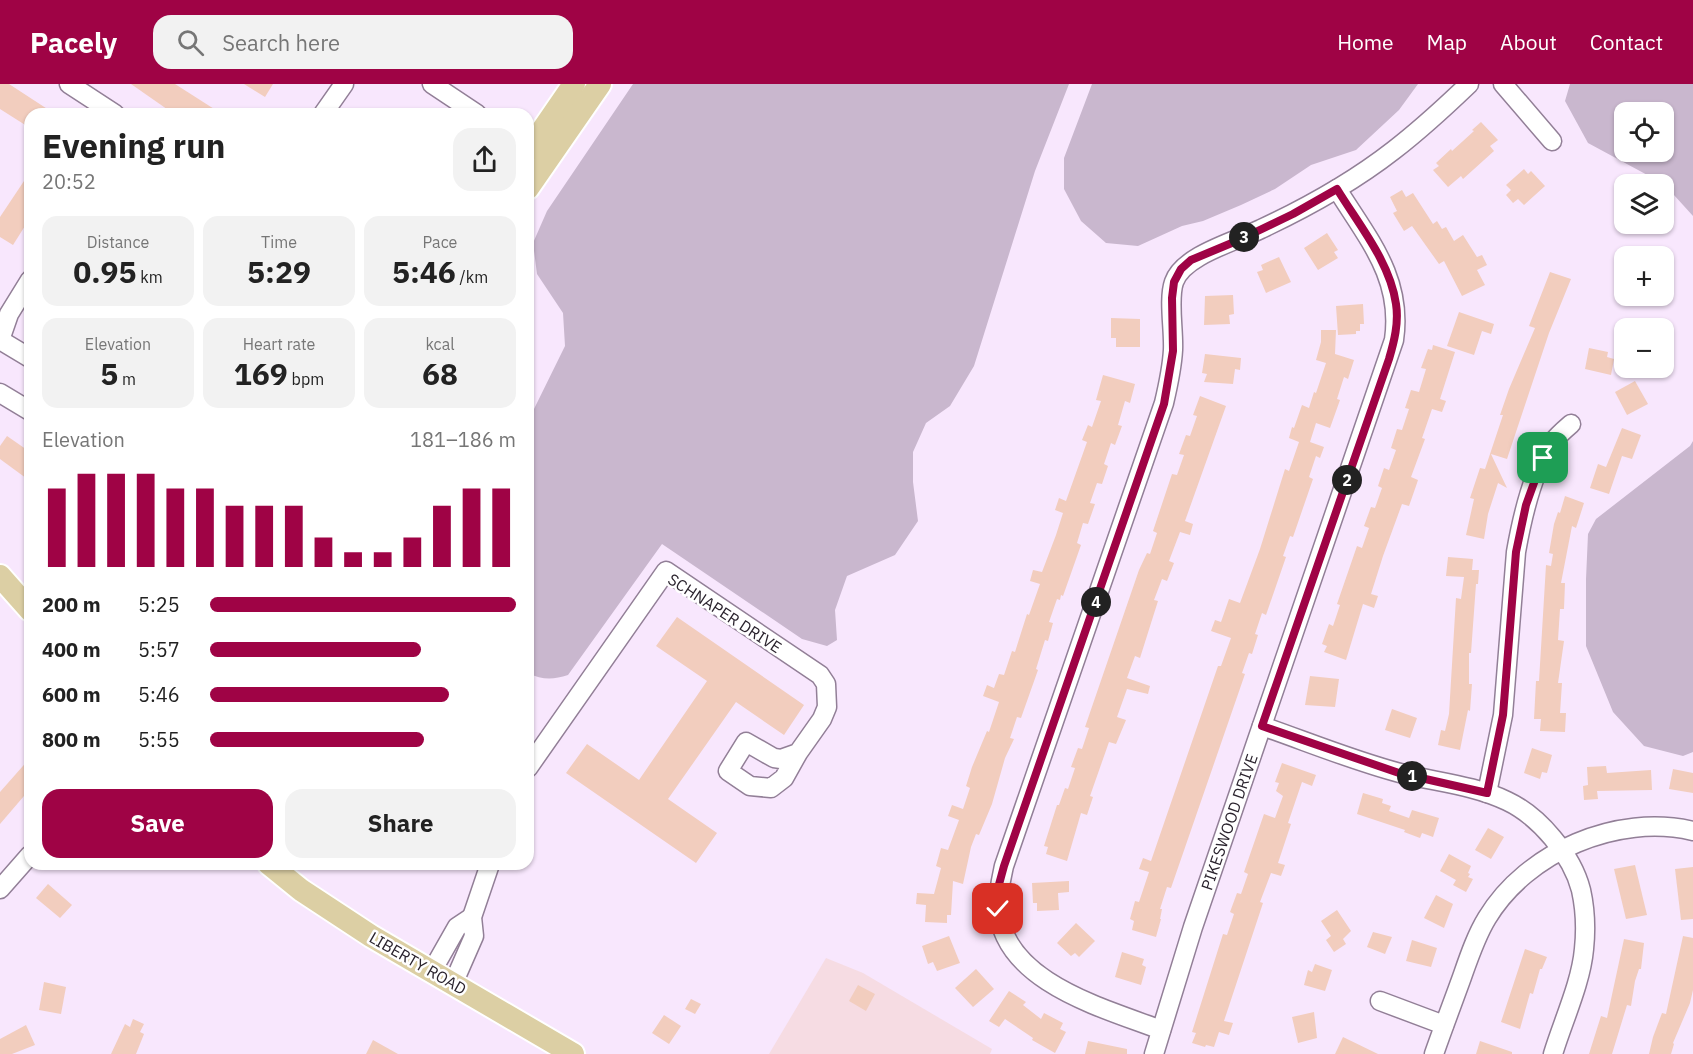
<!DOCTYPE html>
<html lang="en">
<head>
<meta charset="utf-8">
<style>
  :root { --surface:#fff; --page:#f2f2f2; --text:#222; --muted:#767676; --accent:#9f0345 }
  body { margin:0; font-family:"IBM Plex Sans",sans-serif; background:var(--page); color:var(--text); height:100vh; display:flex; flex-direction:column; font-size:22px; white-space:nowrap }
  * { box-sizing:border-box; margin:0 }
  p { font-size:20px; color:var(--muted) }
  .icon { flex:none; width:33px; height:33px; fill:none; stroke:currentColor; stroke-width:2; stroke-linecap:round; stroke-linejoin:round }
  .map { position:relative; flex:1; overflow:hidden }
  .details { position:absolute; left:24px; top:24px; width:510px; height:762px; display:flex; flex-direction:column; background:var(--surface); border-radius:18px; box-shadow:0 2px 4px #0004 }
  .details>* { flex:none }
  .fabs { position:absolute; left:1614px; top:18px; display:grid; gap:12px }
  .fabs a { display:grid; place-items:center; width:60px; height:60px; border-radius:12px; background:var(--surface); box-shadow:0 2px 4px #0004; font-size:30px }
  .pin { position:absolute; display:grid; place-items:center; width:51px; height:51px; color:#fff; margin:-26px; border-radius:12px; box-shadow:0 3px 9px #0006 }
  .km { position:absolute; width:30px; height:30px; margin:-15px; border-radius:50%; background:#222; color:#fff; font-size:16px; line-height:30px; text-align:center }
  .round { display:grid; place-items:center; flex:none; width:63px; height:63px; border-radius:18px; background:var(--page) }
  .headline { display:flex; align-items:center; justify-content:space-between; height:102px; padding:0 18px }
  h1 { font-size:33px; font-weight:700; line-height:45px }
  .metrics { display:grid; grid-template-columns:repeat(3,1fr); gap:9px; height:102px; padding:6px 18px }
  .metrics div { display:grid; align-content:center; border-radius:15px; background:var(--page); text-align:center }
  .metrics b { font-size:30px; font-weight:700 }
  .metrics small { font-size:16px; font-weight:400 }
  .metrics p { font-size:16px }
  .chart { height:168px; padding:12px 18px }
  .chart p { display:flex; justify-content:space-between }
  .chart svg { width:100%; height:108px; margin-top:6px; stroke:var(--accent); stroke-width:6 }
  .primary-button { display:flex; gap:12px; margin-top:auto; padding:12px 18px }
  .primary-button a { flex:1; height:69px; border-radius:18px; background:var(--accent); color:#fff; font-size:24px; font-weight:700; line-height:69px; text-align:center }
  .primary-button a+a { background:var(--page); color:var(--text) }
  ul { padding:0 18px; list-style:none; font-size:20px }
  li { display:grid; grid-template-columns:96px 72px 1fr; align-items:center; height:45px }
  li i { height:15px; border-radius:8px; background:var(--accent) }
  header { display:flex; align-items:center; gap:36px; box-sizing:border-box; height:84px; padding:0 30px; background:var(--accent); color:#fff }
  header strong { font-size:28px }
  nav { display:flex; gap:33px; margin-inline-start:auto; font-size:21px }
  .search { width:420px; height:54px; background:var(--page); display:flex; align-items:center; gap:15px; box-sizing:border-box; padding:0 21px; border-radius:18px; color:var(--muted); font-size:22px }
  .map>svg:first-child { display:block }
  .commercial { fill:#f6dce3 }
  .green { fill:#c9b7ce; fill-rule:evenodd }
  .building { fill:#f2cdbe }
  .lines { fill:none; stroke-linecap:round; stroke-linejoin:round }
  .minor-casing { stroke:#927f97; stroke-width:21 }
  .major-casing { stroke:#fff; stroke-width:26 }
  .minor { stroke:#fff; stroke-width:18 }
  .major { stroke:#dccfa4; stroke-width:22 }
  .route-casing { stroke:#fff; stroke-width:12 }
  .route { stroke:#9f0345; stroke-width:8 }
  .labels { text-anchor:middle; dominant-baseline:central; stroke-width:5; stroke-linejoin:round; paint-order:stroke }
  .street-label { font-size:16px; fill:#2a232d; stroke:#fff }
</style>
</head>
<body>
<header>
<strong>Pacely</strong>
<div class="search"><svg class="icon" aria-label="search" viewBox="0 0 24 24"><circle cx="10" cy="10" r="6"/><path d="M15 15l6 6"/></svg>Search here</div>
<nav><a>Home</a><a>Map</a><a>About</a><a>Contact</a></nav>
</header>
<div class="map">
<svg width="1693" height="970" viewBox="0 0 1693 970">
  <rect width="100%" height="100%" fill="#f8e7fd"/>
  <!-- commercial -->
  <polygon class="commercial" points="826,874 863,889 992,965 990,970 769,970"/>
  <!-- green -->
  <g class="green">
    <path d="M633,0H1069L1035,87L974,282L950,322L926,339L913,368V398L918,437L895,471L847,492L835,526L837,556L827,562L802,555L662,460L568,591C553,596 542,596 528,589V333L534,325L565,262L563,229L537,190L533,159L547,127Z"/>
    <polygon points="1092,0 1418,0 1399,26 1356,66 1311,81 1275,105 1241,121 1203,137 1182,142 1138,162 1106,159 1081,137 1064,105 1064,74"/>
    <path d="M1570,0H1693V132L1664,100L1588,59L1565,17ZM1624,28H1664V68H1624Z"/>
    <polygon points="1693,357 1693,668 1683,672 1644,662 1613,628 1586,562 1586,495 1588,450 1596,435 1690,362"/>
  </g>
  <!-- building -->
  <g class="building">
    <polygon points="0,0 9,0 55,30 30,30 30,44 0,25"/>
    <polygon points="131,0 175,0 222,30 174,30"/>
    <polygon points="244,0 273,0 265,13"/>
    <polygon points="1481,38 1498,56 1490,62 1494,67 1463,95 1461,92 1448,103 1433,86 1439,82 1436,79 1451,65 1452,67 1474,47 1472,46"/>
    <polygon points="1524,85 1528,90 1531,87 1545,102 1524,121 1518,115 1513,119 1506,111 1511,106 1506,101"/>
    <polygon points="30,88 30,134 13,161 0,153 0,133"/>
    <polygon points="1402,106 1406,113 1413,109 1433,140 1437,137 1442,145 1446,143 1454,157 1463,151 1477,173 1482,171 1487,181 1477,186 1485,201 1462,212 1444,177 1439,180 1412,142 1404,147 1393,129 1397,127 1390,113"/>
    <polygon points="1327,149 1338,166 1334,168 1338,174 1318,186 1304,164"/>
    <polygon points="1279,173 1291,198 1266,209 1257,188 1263,186 1261,181"/>
    <polygon points="1550,188 1571,195 1549,249 1507,375 1491,370 1507,404 1498,399 1488,430 1484,455 1466,451 1474,415 1470,414 1480,384 1485,385 1503,331 1500,331 1509,305 1535,244 1529,242"/>
    <polygon points="1233,211 1234,230 1229,231 1230,240 1204,241 1205,212"/>
    <polygon points="1363,220 1364,240 1360,240 1360,247 1356,247 1356,250 1338,251 1336,222"/>
    <polygon points="1459,228 1494,240 1491,250 1482,247 1474,271 1447,262"/>
    <polygon points="1111,234 1140,235 1140,263 1116,263 1116,254 1111,254"/>
    <polygon points="1321,246 1336,246 1335,270 1354,276 1348,295 1344,293 1337,315 1340,316 1330,344 1316,339 1310,358 1324,363 1320,374 1316,372 1309,393 1313,395 1293,453 1290,452 1283,472 1286,473 1266,531 1262,529 1255,550 1258,551 1252,570 1249,569 1242,589 1245,590 1171,804 1167,803 1160,825 1162,825 1160,835 1161,835 1156,853 1132,846 1134,837 1130,835 1135,817 1139,818 1149,788 1139,785 1143,774 1151,777 1218,582 1221,582 1231,554 1211,547 1215,536 1221,538 1229,515 1240,519 1260,465 1285,385 1289,387 1299,358 1289,354 1292,343 1294,344 1302,321 1309,324 1314,308 1316,309 1326,279 1316,276 1321,258"/>
    <polygon points="1433,261 1455,268 1440,315 1446,317 1442,328 1432,325 1422,354 1425,355 1411,393 1418,396 1416,402 1409,422 1402,420 1383,472 1371,510 1378,512 1374,524 1363,520 1346,576 1324,568 1327,562 1322,560 1329,540 1333,542 1340,521 1337,520 1357,462 1362,464 1369,444 1364,442 1371,423 1375,424 1382,404 1378,402 1384,384 1389,386 1396,366 1391,364 1397,345 1402,346 1409,325 1405,324 1411,306 1419,308 1426,285 1421,284 1428,265 1432,266"/>
    <polygon points="1589,264 1608,268 1607,273 1614,275 1611,291 1585,285"/>
    <polygon points="1205,270 1241,274 1240,286 1235,285 1233,300 1204,298 1207,290 1202,289"/>
    <polygon points="1103,291 1135,300 1130,319 1125,317 1118,341 1122,342 1115,361 1111,359 1104,380 1108,382 1102,400 1097,399 1090,419 1095,420 1088,440 1083,439 1077,459 1081,461 1063,512 1061,511 1060,516 1057,515 1049,538 1053,539 1048,557 1045,556 1036,585 1038,586 1021,634 1017,633 1010,654 1014,655 1005,674 992,720 979,751 976,750 971,763 963,800 953,797 951,831 947,831 947,839 925,838 926,821 916,820 917,809 934,810 941,784 936,782 941,764 948,766 959,736 948,732 952,721 963,725 970,704 966,702 972,683 987,647 989,648 999,618 983,612 987,601 994,604 999,590 1004,591 1012,567 1015,568 1027,530 1029,531 1040,500 1030,497 1033,486 1042,488 1056,451 1063,429 1055,426 1059,414 1066,417 1087,358 1082,356 1088,341 1092,343 1101,317 1096,316"/>
    <polygon points="1635,297 1648,320 1627,331 1615,308"/>
    <polygon points="1200,312 1226,322 1185,437 1193,440 1190,451 1180,448 1169,477 1174,479 1167,497 1162,495 1154,516 1158,517 1140,574 1135,572 1127,594 1150,602 1148,610 1127,605 1117,633 1126,636 1116,660 1109,658 1090,712 1093,713 1087,731 1081,729 1067,777 1046,770 1048,763 1044,762 1057,721 1059,721 1065,704 1068,705 1075,684 1071,683 1078,664 1082,665 1089,644 1085,643 1139,486 1147,469 1150,470 1157,449 1153,447 1172,390 1177,391 1184,371 1179,370 1186,351 1190,352 1197,332 1193,331"/>
    <polygon points="1622,344 1641,351 1632,375 1622,372 1609,410 1590,404 1598,380 1606,383"/>
    <polygon points="7,352 30,368 30,397 0,375 0,362"/>
    <polygon points="1565,412 1584,419 1576,444 1572,442 1561,499 1565,499 1564,525 1560,525 1558,556 1564,557 1558,599 1562,599 1560,629 1566,629 1565,648 1540,647 1541,635 1534,635 1536,597 1539,597 1546,481 1551,482 1553,470 1549,469 1554,440 1558,428 1560,429"/>
    <polygon points="1448,473 1473,475 1472,486 1479,486 1478,500 1476,500 1471,569 1469,569 1469,600 1472,600 1470,627 1468,626 1460,666 1438,661 1441,646 1445,647 1449,630 1456,514 1461,515 1464,493 1446,492"/>
    <polygon points="677,533 804,621 784,651 736,618 668,715 717,749 696,779 566,689 587,660 639,696 707,597 656,562"/>
    <polygon points="1310,592 1339,595 1335,623 1305,621"/>
    <polygon points="1392,625 1417,634 1410,654 1385,646"/>
    <polygon points="1532,664 1552,671 1547,689 1542,688 1540,695 1524,689"/>
    <polygon points="30,674 30,705 0,740 0,708"/>
    <polygon points="1282,679 1316,691 1312,702 1302,698 1288,739 1291,740 1278,779 1285,781 1281,792 1271,789 1260,818 1263,819 1224,937 1233,939 1229,951 1219,948 1214,963 1206,961 1205,963 1192,959 1196,949 1192,948 1223,850 1227,851 1234,830 1230,828 1237,809 1241,810 1248,790 1244,788 1264,730 1275,734 1283,712 1276,707 1279,699 1275,698"/>
    <polygon points="1606,682 1607,689 1651,686 1652,706 1597,707 1598,715 1584,716 1583,702 1588,701 1587,683"/>
    <polygon points="1673,685 1693,689 1693,709 1669,705"/>
    <polygon points="1363,709 1383,715 1382,719 1391,722 1389,727 1409,734 1412,726 1439,734 1433,753 1422,749 1420,754 1404,748 1405,746 1357,730"/>
    <polygon points="1488,744 1504,753 1491,775 1475,766"/>
    <polygon points="1449,770 1471,782 1468,789 1470,790 1468,793 1473,795 1466,808 1453,801 1456,796 1440,787"/>
    <polygon points="1635,781 1647,831 1626,835 1614,785"/>
    <polygon points="1693,783 1693,835 1681,836 1675,785"/>
    <polygon points="1069,797 1069,808 1058,809 1059,826 1037,827 1037,819 1033,819 1032,799"/>
    <polygon points="48,800 72,821 60,834 36,814"/>
    <polygon points="1436,811 1453,820 1444,844 1424,834"/>
    <polygon points="1337,826 1351,847 1343,855 1346,860 1334,868 1326,856 1331,852 1321,837"/>
    <polygon points="1076,839 1095,857 1079,873 1075,869 1071,872 1057,859"/>
    <polygon points="1373,848 1392,853 1385,870 1367,863"/>
    <polygon points="949,852 960,879 937,887 933,878 928,880 922,862"/>
    <polygon points="1683,852 1693,854 1693,906 1690,919 1673,959 1674,960 1671,970 1649,970 1653,953 1662,929 1666,930"/>
    <polygon points="1624,855 1644,859 1641,885 1639,885 1635,897 1631,922 1627,921 1612,970 1589,970 1601,932 1607,934"/>
    <polygon points="1412,856 1437,864 1431,883 1406,877"/>
    <polygon points="1525,865 1547,873 1542,885 1540,885 1533,910 1530,909 1520,945 1501,938"/>
    <polygon points="1122,868 1144,875 1142,881 1146,883 1141,901 1115,893"/>
    <polygon points="1315,880 1332,886 1325,907 1304,901 1308,886 1312,888"/>
    <polygon points="976,885 994,905 973,923 955,904"/>
    <polygon points="44,898 66,903 61,930 39,926"/>
    <polygon points="858,901 875,910 866,927 849,917"/>
    <polygon points="1009,907 1026,918 1023,921 1041,935 1044,929 1063,939 1060,945 1066,948 1055,969 1032,956 1033,954 1005,935 999,943 989,937"/>
    <polygon points="691,915 701,920 695,930 685,925"/>
    <polygon points="1314,928 1317,954 1298,959 1292,933"/>
    <polygon points="664,931 681,942 669,960 652,949"/>
    <polygon points="133,935 144,940 140,948 144,950 136,970 111,970 125,940 130,943"/>
    <polygon points="26,941 35,961 12,970 0,970 0,955"/>
    <polygon points="1343,953 1378,970 1335,970"/>
    <polygon points="373,956 398,970 366,970"/>
    <polygon points="1088,957 1127,965 1127,970 1085,970"/>
    <polygon points="1480,957 1512,968 1512,970 1476,970"/>
  </g>
  <g class="lines">
    <!-- minor casing -->
    <g class="minor-casing">
      <g id="minor">
        <polyline points="69,0 115,30"/>
        <polyline points="432,0 477,30"/>
        <polyline points="1503,0 1552,57"/>
        <polyline points="323,30 344,0"/>
        <polyline points="0,256 9,230 30,196"/>
        <polyline points="0,256 30,274"/>
        <polyline points="0,309 30,327"/>
        <path d="M1262,642C1308,658 1354,677 1400,689C1435,698 1474,701 1507,717C1539,732 1572,771 1581,806C1585,824 1586,846 1584,865C1581,899 1563,937 1553,970"/>
        <polyline points="528,684 666,487 820,591 826,600 827,623 822,635 798,669 781,675 774,674 746,658 728,687 750,702 771,704 784,694 798,669"/>
        <path d="M1487,709L1503,631L1516,468C1522,434 1532,389 1551,360C1556,353 1564,346 1571,340"/>
        <polyline points="0,805 30,771"/>
        <polyline points="432,887 457,843 472,833"/>
        <polyline points="453,900 474,852 472,833 490,780"/>
        <polyline points="1380,917 1444,941"/>
        <path d="M1161,946C1104,924 1002,898 998,823C998,808 1001,796 1004,782L1164,319C1168,302 1172,284 1173,266C1174,246 1168,215 1174,198C1183,171 1237,157 1261,145C1308,123 1353,98 1394,66C1420,46 1445,23 1469,0"/>
        <path d="M1154,970L1193,843L1394,256C1403,194 1368,155 1337,105"/>
        <path d="M1434,970C1443,944 1453,918 1462,893C1469,873 1476,852 1487,834C1527,768 1617,729 1693,747"/>
      </g>
    </g>
    <!-- major casing -->
    <g class="major-casing">
      <g id="major">
        <polyline points="528,67 574,0"/>
        <polyline points="528,104 600,0"/>
        <polyline points="0,492 30,526"/>
        <polyline points="269,780 301,806 371,852 573,970"/>
      </g>
    </g>
    <!-- minor -->
    <use href="#minor" class="minor"/>
    <!-- major -->
    <use href="#major" class="major"/>
  </g>
  <g class="lines">
    <!-- route casing -->
    <g class="route-casing">
      <path id="route" d="M998,825V804L1004,782L1164,320L1173,267L1172,214L1174,198L1181,185L1191,176L1239,156L1293,130L1337,105C1359,141 1390,178 1396,220C1399,239 1394,258 1389,275L1262,642L1399,689L1487,709L1503,631L1516,468L1526,421L1543,374"/>
    </g>
    <!-- route -->
    <use href="#route" class="route"/>
  </g>
  <g class="labels">
    <!-- street labels -->
    <g class="street-label">
      <text transform="translate(725 529) rotate(33)">SCHNAPER DRIVE</text>
      <text transform="translate(1229 738) rotate(-71)">PIKESWOOD DRIVE</text>
      <text transform="translate(418 879) rotate(30)">LIBERTY ROAD</text>
    </g>
  </g>
</svg>
<div class="fabs">
<a><svg class="icon" aria-label="locate" viewBox="0 0 24 24"><circle cx="12" cy="12" r="6"/><path d="M12 2v4M12 18v4M2 12h4M18 12h4"/></svg></a>
<a><svg class="icon" aria-label="layers" viewBox="0 0 24 24"><path d="M12 4l9 5-9 5-9-5zM3 14l9 5 9-5"/></svg></a>
<a>+</a>
<a>−</a>
</div>
<div class="pin" style="left:1543px;top:374px;background:#1e9e55"><svg class="icon" aria-label="arrive" viewBox="0 0 24 24"><path d="M6 21V4h12l-3 4 3 4H6"/></svg></div>
<div class="pin" style="left:998px;top:825px;background:#d93025"><svg class="icon" aria-label="check" viewBox="0 0 24 24"><path d="M5 12l5 5 9-10"/></svg></div>
<b class="km" style="left:1412px;top:692px">1</b>
<b class="km" style="left:1347px;top:396px">2</b>
<b class="km" style="left:1244px;top:153px">3</b>
<b class="km" style="left:1096px;top:518px">4</b>
<section class="details">
<div class="headline"><div><h1>Evening run</h1><p>20:52</p></div><a class="round"><svg class="icon" aria-label="share" viewBox="0 0 24 24"><path d="M12 15V3M7 8l5-5 5 5M5 13v7h14v-7"/></svg></a></div>
<div class="metrics">
<div><p>Distance</p><b>0.95<small> km</small></b></div>
<div><p>Time</p><b>5:29</b></div>
<div><p>Pace</p><b>5:46<small> /km</small></b></div>
</div>
<div class="metrics">
<div><p>Elevation</p><b>5<small> m</small></b></div>
<div><p>Heart rate</p><b>169<small> bpm</small></b></div>
<div><p>kcal</p><b>68</b></div>
</div>
<div class="chart"><p><span>Elevation</span>181–186 m</p>
<svg viewBox="0 0 160 44" preserveAspectRatio="none"><path d="M5 44V12M15 44V6M25 44V6M35 44V6M45 44V12M55 44V12M65 44V19M75 44V19M85 44V19M95 44V32M105 44V38M115 44V38M125 44V32M135 44V19M145 44V12M155 44V12"/></svg>
</div>
<ul>
<li><b>200 m</b>5:25<i style="width:100%"></i></li>
<li><b>400 m</b>5:57<i style="width:69%"></i></li>
<li><b>600 m</b>5:46<i style="width:78%"></i></li>
<li><b>800 m</b>5:55<i style="width:70%"></i></li>
</ul>
<div class="primary-button"><a>Save</a><a>Share</a></div>
</section>
</div>
</body>
</html>
